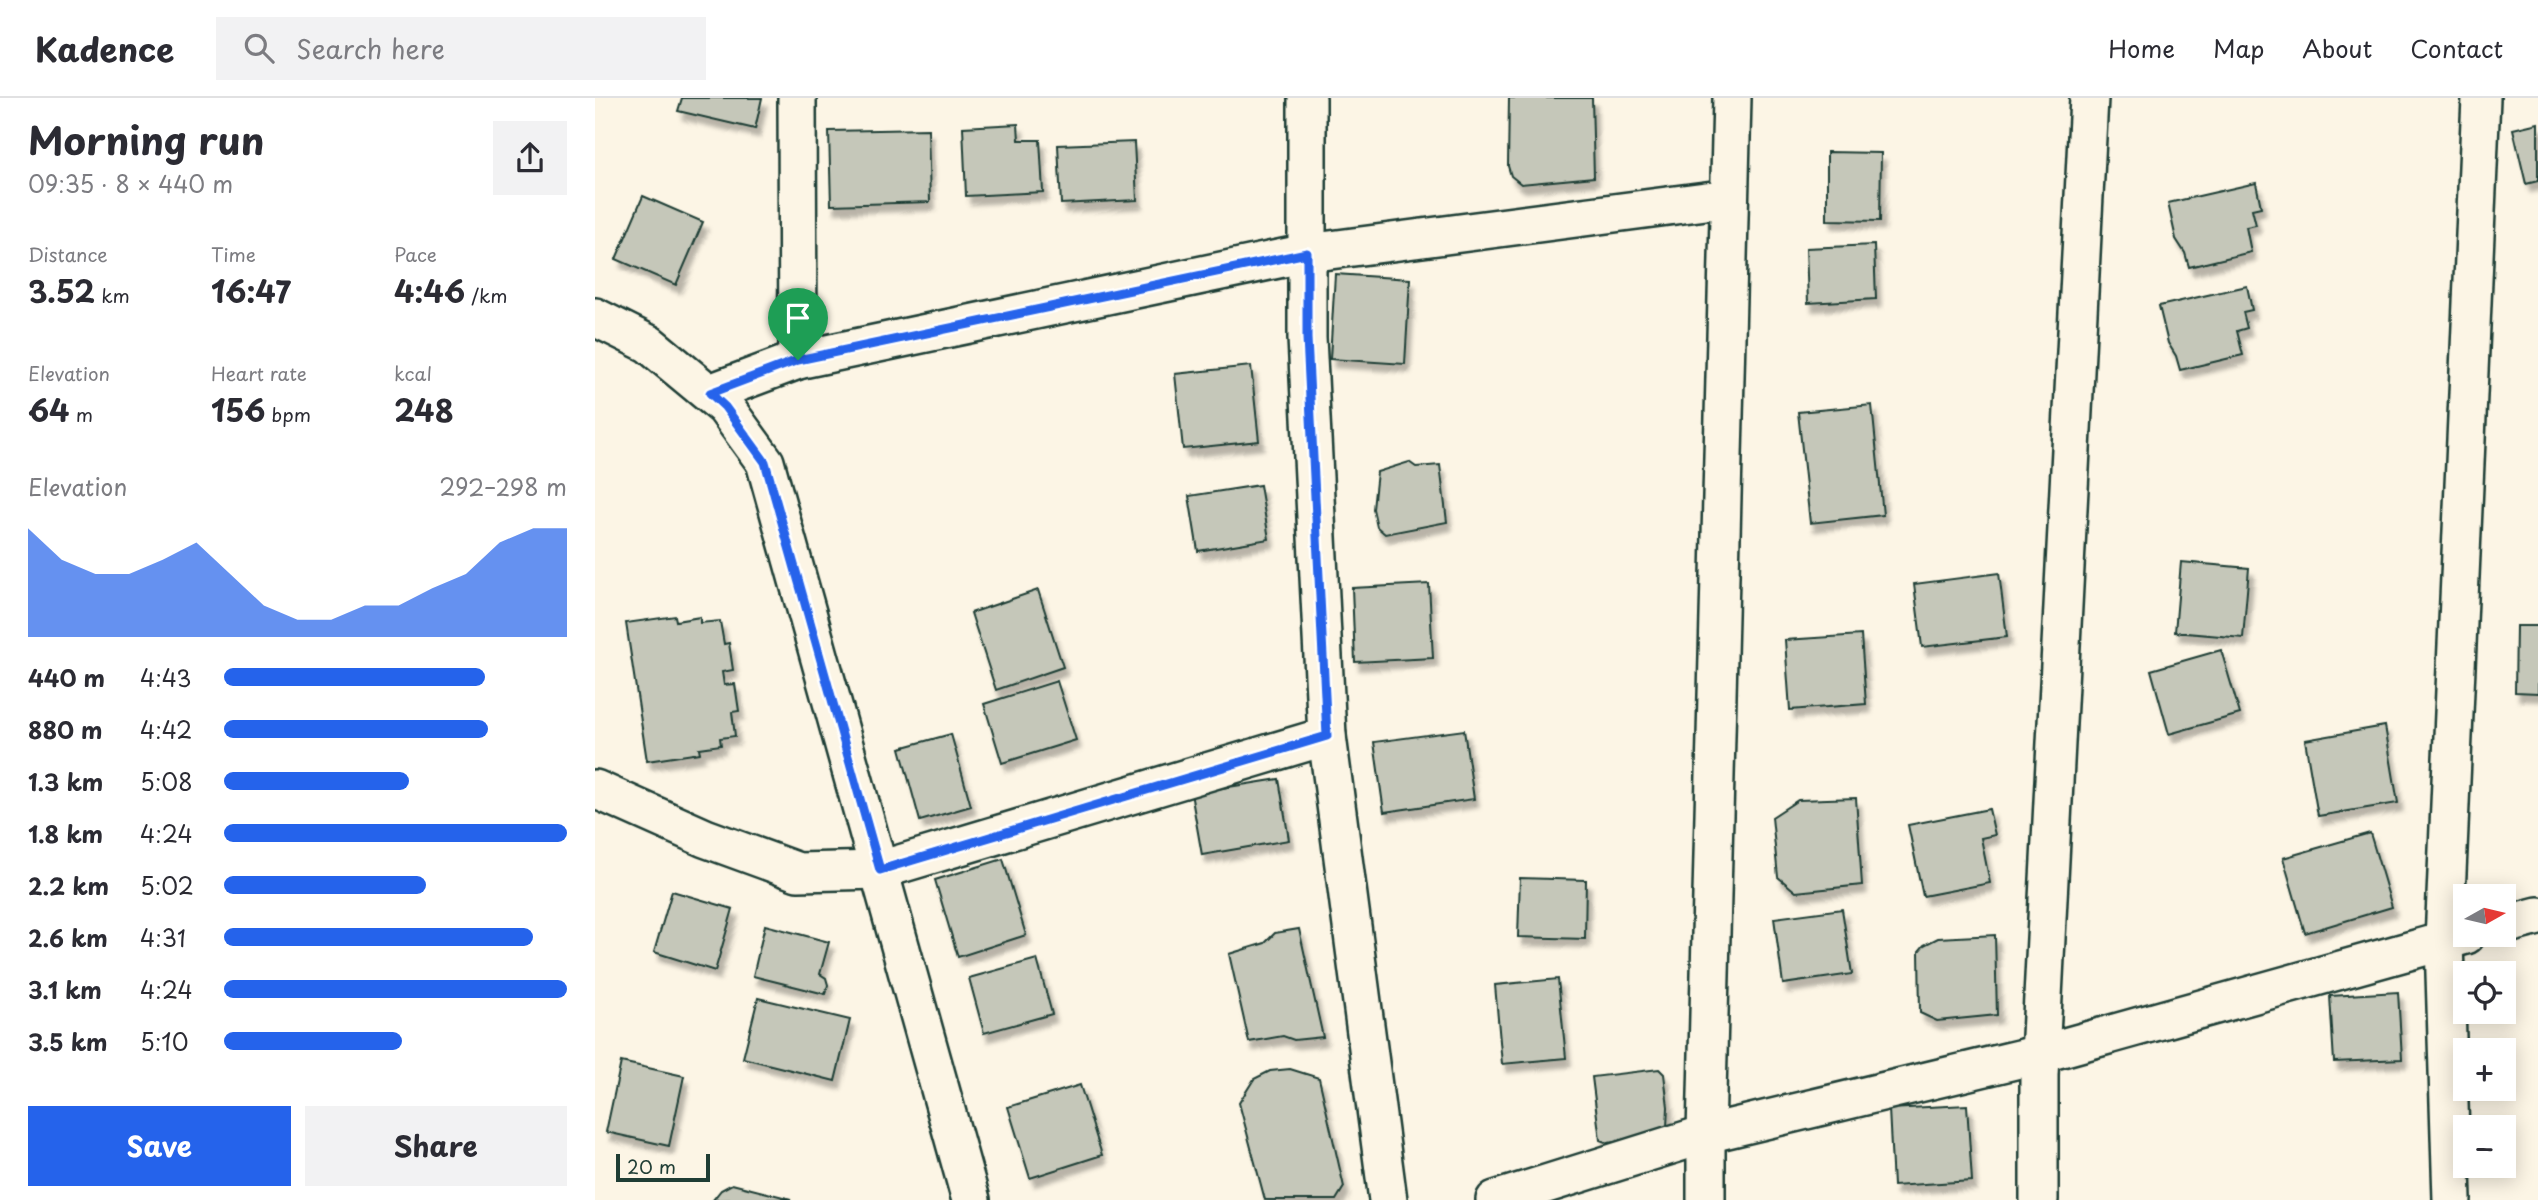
<!DOCTYPE html>
<html lang="en">
<head>
<meta charset="utf-8">
<style>
  :root { --surface:#fff; --page:#f2f2f3; --text:#2b2b33; --muted:#7c7c81; --line:#e1e1e2; --accent:#2563eb }
  body { margin:0; font-family:"Playpen Sans",sans-serif; background:var(--page); color:var(--text); height:100vh; display:flex; flex-direction:column; font-size:26px; white-space:nowrap }
  * { box-sizing:border-box; margin:0 }
  p { font-size:23px; color:var(--muted) }
  .icon { flex:none; width:38px; height:38px; fill:none; stroke:currentColor; stroke-width:2; stroke-linecap:round; stroke-linejoin:round }
  .map { position:relative; flex:1; overflow:hidden }
  .panel { display:flex; flex-direction:column; background:var(--surface); width:595px }
  .panel>* { flex:none }
  .needle { width:46px; rotate:82deg }
  .controls { position:absolute; left:1858px; top:786px; display:grid; gap:14px }
  .controls a { display:grid; place-items:center; width:63px; height:63px; border-radius:0px; background:var(--surface); box-shadow:0 4px 18px #0003; font-size:35px }
  .scale { position:absolute; left:21px; bottom:18px; width:94px; box-sizing:border-box; padding-left:7px; border:4px solid #1f3d34; border-top:0; font-size:19px; line-height:24px; white-space:nowrap; color:#1f3d34; -webkit-text-stroke:5px #fcf5e5; paint-order:stroke }
  .pin { position:absolute; display:grid; place-items:center; width:60px; height:60px; color:#fff; margin:-72px -30px; border-radius:50% 50% 50% 0; rotate:-45deg; box-shadow:0 0 7px #0007 }
  .pin .icon { rotate:45deg }
  .round { display:grid; place-items:center; flex:none; width:74px; height:74px; border-radius:0px; background:var(--page) }
  .head { display:flex; align-items:center; justify-content:space-between; height:119px; padding:0 28px }
  h1 { font-size:38px; font-weight:700; line-height:52px }
  .metrics { display:grid; grid-template-columns:repeat(3,1fr); gap:10px; height:119px; padding:7px 28px }
  .metrics div { display:grid; align-content:center }
  .metrics b { font-size:30px; font-weight:700 }
  .metrics small { font-size:19px; font-weight:400 }
  .metrics p { font-size:19px }
  .chart { height:196px; padding:14px 28px }
  .chart p { display:flex; justify-content:space-between }
  .chart svg { width:100%; height:126px; margin-top:7px; fill:var(--accent); opacity:.7 }
  .cta { display:flex; gap:14px; margin-top:auto; padding:14px 28px }
  .cta a { flex:1; height:80px; border-radius:0px; background:var(--accent); color:#fff; font-size:28px; font-weight:700; line-height:80px; text-align:center }
  .cta a+a { background:var(--page); color:var(--text) }
  ul { padding:0 28px; list-style:none; font-size:23px }
  li { display:grid; grid-template-columns:112px 84px 1fr; align-items:center; height:52px }
  li i { height:18px; border-radius:9px; background:var(--accent) }
  header { display:flex; align-items:center; gap:42px; box-sizing:border-box; height:98px; padding:0 35px; background:var(--surface); border-bottom:2px solid var(--line) }
  header strong { font-size:33px }
  nav { display:flex; gap:38px; margin-inline-start:auto; font-size:24px }
  .search { width:490px; height:63px; background:var(--page); display:flex; align-items:center; gap:18px; box-sizing:border-box; padding:0 24px; border-radius:0px; color:var(--muted); font-size:26px }
  main { display:flex; flex:1; min-height:0 }
  .map>svg:first-child { display:block }
  .building { fill:#c5c7b9; stroke:#1f3d34; stroke-width:2; filter:url(#shadow) }
  .lines { fill:none; stroke-linecap:round; stroke-linejoin:round }
  .street-casing { stroke:#1f3d34; stroke-width:42 }
  .street { stroke:#fcf5e5; stroke-width:37 }
  .route-casing { stroke:#fff; stroke-width:14 }
  .route { stroke:#2563eb; stroke-width:9 }
</style>
</head>
<body>
<header>
<strong>Kadence</strong>
<div class="search"><svg class="icon" aria-label="search" viewBox="0 0 24 24"><circle cx="10" cy="10" r="6"/><path d="M15 15l6 6"/></svg>Search here</div>
<nav><a>Home</a><a>Map</a><a>About</a><a>Contact</a></nav>
</header>
<main>
<section class="panel">
<div class="head"><div><h1>Morning run</h1><p>09:35 · 8 × 440 m</p></div><a class="round"><svg class="icon" aria-label="share" viewBox="0 0 24 24"><path d="M12 15V3M7 8l5-5 5 5M5 13v7h14v-7"/></svg></a></div>
<div class="metrics">
<div><p>Distance</p><b>3.52<small> km</small></b></div>
<div><p>Time</p><b>16:47</b></div>
<div><p>Pace</p><b>4:46<small> /km</small></b></div>
</div>
<div class="metrics">
<div><p>Elevation</p><b>64<small> m</small></b></div>
<div><p>Heart rate</p><b>156<small> bpm</small></b></div>
<div><p>kcal</p><b>248</b></div>
</div>
<div class="chart"><p><span>Elevation</span>292–298 m</p>
<svg viewBox="0 0 160 44" preserveAspectRatio="none"><path d="M0 44V6L10 17L20 22L30 22L40 17L50 11L60 22L70 33L80 38L90 38L100 33L110 33L120 27L130 22L140 11L150 6L160 6V44z"/></svg>
</div>
<ul>
<li><b>440 m</b>4:43<i style="width:76%"></i></li>
<li><b>880 m</b>4:42<i style="width:77%"></i></li>
<li><b>1.3 km</b>5:08<i style="width:54%"></i></li>
<li><b>1.8 km</b>4:24<i style="width:100%"></i></li>
<li><b>2.2 km</b>5:02<i style="width:59%"></i></li>
<li><b>2.6 km</b>4:31<i style="width:90%"></i></li>
<li><b>3.1 km</b>4:24<i style="width:100%"></i></li>
<li><b>3.5 km</b>5:10<i style="width:52%"></i></li>
</ul>
<div class="cta"><a>Save</a><a>Share</a></div>
</section>
<div class="map">
<svg width="1943" height="1102" viewBox="0 0 1943 1102">
  <defs>
    <filter id="shadow"><feDropShadow dx="4.5" dy="8" stdDeviation="2" flood-color="#0004"/></filter>
  </defs>
  <rect width="100%" height="100%" fill="#fcf5e5"/>
  <filter id="ink" filterUnits="userSpaceOnUse"><feTurbulence type="fractalNoise" baseFrequency=".0143" numOctaves="2"/><feDisplacementMap in="SourceGraphic" scale="14" xChannelSelector="R" yChannelSelector="G"/><feConvolveMatrix kernelMatrix="1 2 1 2 8 2 1 2 1" color-interpolation-filters="sRGB"/></filter>
  <g filter="url(#ink)">
    <!-- building -->
    <g class="building">
      <polygon points="87,0 167,0 160,31 83,13"/>
      <polygon points="914,0 997,0 999,79 926,86 916,78 913,68"/>
      <polygon points="1943,25 1943,83 1931,86 1918,31"/>
      <polygon points="423,26 424,42 445,42 448,94 371,98 368,29"/>
      <polygon points="333,31 335,104 236,107 234,33"/>
      <polygon points="539,44 542,102 466,106 463,47"/>
      <polygon points="1232,54 1286,55 1285,123 1232,122"/>
      <polygon points="1661,85 1666,109 1657,111 1661,127 1651,129 1656,154 1594,169 1590,155 1581,141 1573,105"/>
      <polygon points="48,98 108,124 81,187 21,161"/>
      <polygon points="1279,147 1281,201 1213,205 1211,150"/>
      <polygon points="740,176 815,181 810,266 735,261"/>
      <polygon points="1652,188 1657,212 1648,214 1652,230 1642,233 1648,257 1585,272 1581,258 1573,245 1564,208"/>
      <polygon points="656,268 664,343 588,351 580,276"/>
      <polygon points="1277,307 1288,417 1215,425 1203,314"/>
      <polygon points="814,364 821,369 845,367 852,424 790,436 782,429 778,411 782,374"/>
      <polygon points="665,387 674,441 603,453 594,398"/>
      <polygon points="1586,464 1654,470 1648,540 1580,534"/>
      <polygon points="1404,475 1412,539 1327,549 1319,486"/>
      <polygon points="834,486 838,560 760,564 757,490"/>
      <polygon points="443,492 468,569 401,592 376,515"/>
      <polygon points="80,518 81,523 105,519 105,525 125,523 129,546 134,545 138,572 127,574 129,587 140,586 144,613 137,614 140,638 125,640 126,647 104,650 105,655 52,663 31,525"/>
      <polygon points="1921,528 1943,528 1943,595 1920,594"/>
      <polygon points="1266,537 1271,606 1195,612 1190,542"/>
      <polygon points="1626,552 1645,616 1574,636 1556,572"/>
      <polygon points="462,583 481,642 407,665 389,606"/>
      <polygon points="1790,628 1803,705 1723,718 1710,642"/>
      <polygon points="869,632 879,701 789,714 779,644"/>
      <polygon points="356,636 376,708 325,723 305,650"/>
      <polygon points="684,681 694,742 607,757 596,695"/>
      <polygon points="1261,700 1267,787 1201,794 1183,779 1177,719 1203,702"/>
      <polygon points="1394,711 1400,737 1386,740 1395,785 1328,798 1313,727"/>
      <polygon points="1775,735 1797,809 1710,835 1688,760"/>
      <polygon points="408,761 431,837 363,859 340,782"/>
      <polygon points="925,780 991,782 990,841 923,839"/>
      <polygon points="77,793 138,811 120,873 59,854"/>
      <polygon points="1247,811 1257,876 1188,886 1179,820"/>
      <polygon points="170,827 234,844 225,876 231,880 233,887 230,896 158,878"/>
      <polygon points="704,831 728,939 699,942 688,938 654,944 634,856 670,845 680,835"/>
      <polygon points="1400,837 1402,917 1342,923 1325,915 1324,853 1329,847 1343,840"/>
      <polygon points="442,861 457,916 389,935 374,880"/>
      <polygon points="963,881 971,960 907,966 900,887"/>
      <polygon points="1803,894 1807,961 1739,964 1735,898"/>
      <polygon points="163,900 255,922 240,983 148,960"/>
      <polygon points="26,964 89,978 74,1048 11,1034"/>
      <polygon points="695,971 724,980 749,1089 741,1102 670,1102 644,1005 659,981 675,973"/>
      <polygon points="1064,971 1069,976 1073,1009 1072,1029 1064,1037 1013,1045 1005,1042 997,979"/>
      <polygon points="485,987 507,1057 435,1080 413,1009"/>
      <polygon points="1372,1007 1377,1083 1298,1088 1294,1011"/>
      <polygon points="137,1086 196,1101 118,1102 126,1092"/>
    </g>
    <g class="lines">
      <!-- street casing -->
      <g class="street-casing">
        <g id="street">
          <polyline points="202,0 203,262"/>
          <polyline points="712,0 712,240 732,638 793,1102"/>
          <polyline points="0,219 54,246 130,309 170,364 376,1102"/>
          <polyline points="115,295 203,262 712,155 1134,100"/>
          <polyline points="0,691 110,740 203,774 285,772 732,638"/>
          <polyline points="1909,827 1943,818"/>
          <polyline points="900,1102 1111,1036 1445,956 1871,837"/>
          <polyline points="1111,1102 1111,1036 1137,0"/>
          <polyline points="1444,1102 1444,977 1494,0"/>
          <polyline points="1857,1102 1849,843 1886,0"/>
        </g>
      </g>
      <!-- street -->
      <use href="#street" class="street"/>
    </g>
  </g>
  <g class="lines" filter="url(#ink)">
    <!-- route casing -->
    <g class="route-casing">
      <polygon id="route" points="712,155 712,240 732,638 285,772 170,364 130,309 115,295 203,262"/>
    </g>
    <!-- route -->
    <use href="#route" class="route"/>
  </g>
</svg>
<div class="controls">
<a><svg class="needle" viewBox="-14 -14 28 28"><path d="M0-13l5 13h-10z" fill="#e53935"/><path d="M0 13l5-13h-10z" fill="#7c7c81"/></svg></a>
<a><svg class="icon" aria-label="locate" viewBox="0 0 24 24"><circle cx="12" cy="12" r="6"/><path d="M12 2v4M12 18v4M2 12h4M18 12h4"/></svg></a>
<a>+</a>
<a>−</a>
</div>
<div class="scale">20 m</div>
<div class="pin" style="left:203px;top:262px;background:#1e9e55"><svg class="icon" aria-label="arrive" viewBox="0 0 24 24"><path d="M6 21V4h12l-3 4 3 4H6"/></svg></div>
</div>
</main>
</body>
</html>
